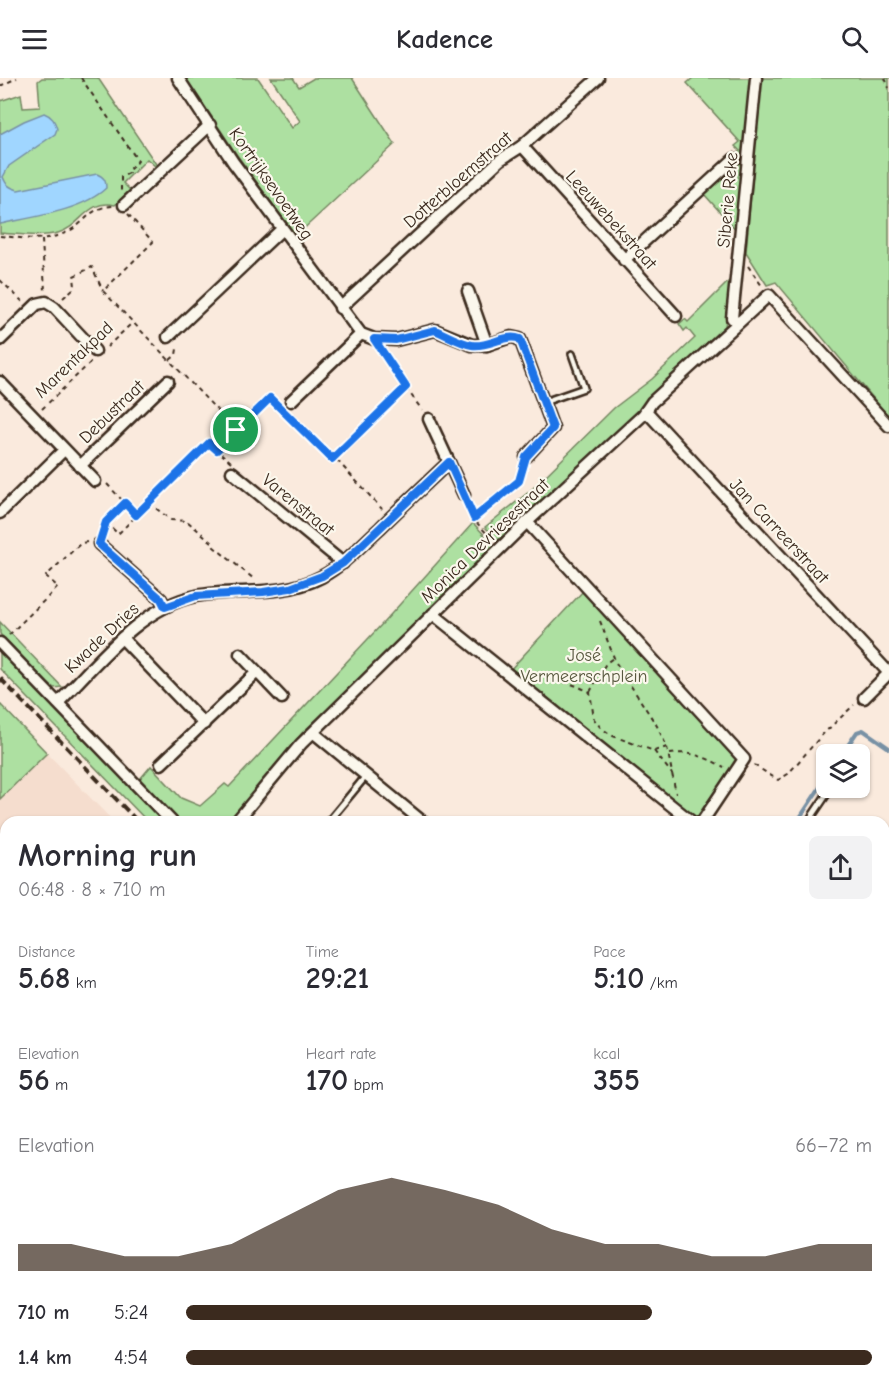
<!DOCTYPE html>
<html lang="en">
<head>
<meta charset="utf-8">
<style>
  :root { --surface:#fff; --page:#f2f2f3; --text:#2b2b33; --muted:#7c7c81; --accent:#3b2a1e }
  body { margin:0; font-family:"Comic Neue",sans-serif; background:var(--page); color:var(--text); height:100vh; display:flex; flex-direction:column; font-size:22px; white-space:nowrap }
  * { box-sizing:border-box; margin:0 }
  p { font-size:20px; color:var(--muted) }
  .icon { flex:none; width:33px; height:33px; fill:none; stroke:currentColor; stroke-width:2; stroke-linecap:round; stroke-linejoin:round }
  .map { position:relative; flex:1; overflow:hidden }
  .details { position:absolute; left:0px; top:738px; width:890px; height:576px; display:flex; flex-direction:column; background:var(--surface); border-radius:18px 18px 0 0; box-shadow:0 2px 4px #0004 }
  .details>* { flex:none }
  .controls { position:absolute; left:816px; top:666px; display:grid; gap:12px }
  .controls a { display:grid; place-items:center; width:54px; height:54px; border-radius:9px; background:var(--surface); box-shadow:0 2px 4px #0004; font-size:30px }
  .pin { position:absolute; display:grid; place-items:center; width:51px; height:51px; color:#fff; margin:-26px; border:3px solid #fff; border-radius:50%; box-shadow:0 2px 6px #0007 }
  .round { display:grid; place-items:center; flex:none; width:63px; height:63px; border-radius:9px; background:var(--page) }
  .headline { display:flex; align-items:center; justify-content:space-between; height:102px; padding:0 18px }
  h1 { font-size:33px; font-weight:800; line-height:45px }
  .stats { display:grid; grid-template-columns:repeat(3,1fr); gap:9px; height:102px; padding:6px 18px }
  .stats div { display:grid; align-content:center }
  .stats b { font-size:30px; font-weight:800 }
  .stats small { font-size:16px; font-weight:400 }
  .stats p { font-size:16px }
  .chart { height:168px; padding:12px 18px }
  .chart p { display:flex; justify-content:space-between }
  .chart svg { width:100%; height:108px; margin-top:6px; fill:var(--accent); opacity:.7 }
  ul { padding:0 18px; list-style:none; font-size:20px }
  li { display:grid; grid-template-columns:96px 72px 1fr; align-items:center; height:45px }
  li i { height:15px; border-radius:8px; background:var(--accent) }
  header { display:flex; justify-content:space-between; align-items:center; height:78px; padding:0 18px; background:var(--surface); font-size:27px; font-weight:800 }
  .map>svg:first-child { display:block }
  .built { fill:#f5ddce }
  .green { fill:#ade0a1; stroke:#748560; stroke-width:1.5 }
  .water { fill:#a0d6ff; stroke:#7891a5; stroke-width:1.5 }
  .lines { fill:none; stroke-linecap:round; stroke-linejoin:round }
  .stream { stroke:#7891a5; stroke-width:4 }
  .lane-casing { stroke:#3b2a1e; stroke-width:10 }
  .street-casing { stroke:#3b2a1e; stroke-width:15 }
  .path { stroke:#3b2a1e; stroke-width:2; stroke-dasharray:4.5 4.5; stroke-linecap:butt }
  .lane { stroke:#fbf7ec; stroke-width:5 }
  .street { stroke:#fbf7ec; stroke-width:10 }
  .rail { stroke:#3b2a1e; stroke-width:4; stroke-dasharray:9 4.5; stroke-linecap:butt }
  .route-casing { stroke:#fff; stroke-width:12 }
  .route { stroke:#1a73e8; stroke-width:8 }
  .labels { text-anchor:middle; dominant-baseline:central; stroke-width:4.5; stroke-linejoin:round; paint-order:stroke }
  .street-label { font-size:18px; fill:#3b2a1e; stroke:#fbf7ec }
  .park-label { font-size:18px; fill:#58583f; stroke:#fbf7ec }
</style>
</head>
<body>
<header><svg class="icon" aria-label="menu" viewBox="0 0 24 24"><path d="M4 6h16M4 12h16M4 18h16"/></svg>Kadence<svg class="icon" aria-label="search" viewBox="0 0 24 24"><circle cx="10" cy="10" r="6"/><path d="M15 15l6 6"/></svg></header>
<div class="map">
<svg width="889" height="1314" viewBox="0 0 889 1314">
  <rect width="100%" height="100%" fill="#faeadd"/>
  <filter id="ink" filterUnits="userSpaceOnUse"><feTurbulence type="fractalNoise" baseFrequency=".0167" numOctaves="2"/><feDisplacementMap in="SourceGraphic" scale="12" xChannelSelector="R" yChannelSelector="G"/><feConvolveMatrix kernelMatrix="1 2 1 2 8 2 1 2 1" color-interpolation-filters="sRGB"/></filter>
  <g filter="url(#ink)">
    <!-- built -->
    <g class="built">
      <polygon points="47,675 114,744 6,744 6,977 0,972 0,721"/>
      <polygon points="889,878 889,1298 884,1305 884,884"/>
      <polygon points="0,993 6,997 6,1308 216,1308 210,1314 0,1314"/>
      <polygon points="390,1308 488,1308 483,1314 396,1314"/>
    </g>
    <!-- green -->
    <g class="green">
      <path d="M42,0H98L156,86L155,88L147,81L123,105L130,112L115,127C88,120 81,149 58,155C40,160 18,156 0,155V23L21,16L23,30L40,29L38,3Z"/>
      <polygon points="186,0 258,0 292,50 300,43 271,0 293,0 299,9 314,0 352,0 395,66 296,158 237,77"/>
      <polygon points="693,0 752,0 737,153 704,116 740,84 734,78 740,73 735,68 740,64 687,5"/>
      <polygon points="761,0 889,0 889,339 776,204 767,207 746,174"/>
      <polygon points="733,199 725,248 651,317 632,341 498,462 485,449 530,413 614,330 652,301 695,260 687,250 684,253 679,246 685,241 688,244"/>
      <polygon points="473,445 494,467 366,596 302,655 229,744 180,744 140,701 151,688 181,720 200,728 225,706 229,709 383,545"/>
      <polygon points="584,512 738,680 695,742 509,593"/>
      <polygon points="0,544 62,609 54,610 48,605 0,556"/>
      <polygon points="0,574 164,744 148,744 0,591"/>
      <polygon points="0,626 47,675 0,721"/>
    </g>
    <!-- water -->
    <path class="water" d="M44,35C52,38 55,43 57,51L55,56L9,88L3,99C6,107 9,109 18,112L97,96C104,99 106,102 106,110C82,133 32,139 0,146V56L24,43Z"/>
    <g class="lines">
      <!-- stream -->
      <g class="stream">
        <polyline points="842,676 857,654 863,652 889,670"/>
        <polyline points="797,744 826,700"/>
      </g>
      <!-- lane casing -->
      <g class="lane-casing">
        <g id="lane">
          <polyline points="544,324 584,310 572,276"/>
          <polyline points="853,676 855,673"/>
          <polyline points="328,744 366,698"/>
          <polyline points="808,744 831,710"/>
        </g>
      </g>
      <!-- street casing -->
      <g class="street-casing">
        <g id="street">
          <polyline points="178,0 233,84 361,256 374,261 396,262 435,252 472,267 487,267 511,259 520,261 553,350 526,379"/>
          <polyline points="522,68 676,238"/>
          <polyline points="124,127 210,47"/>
          <polyline points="624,182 734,81"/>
          <polyline points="468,213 487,267"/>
          <polyline points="340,230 500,82 522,68 598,0"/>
          <polyline points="737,245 732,240 756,0"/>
          <polyline points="168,259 282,151"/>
          <polyline points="0,262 37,226 46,224 54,229 95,273"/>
          <polyline points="0,304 95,403"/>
          <polyline points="291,323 361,256"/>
          <polyline points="646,333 889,595"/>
          <polyline points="429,341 464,417"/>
          <polyline points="80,388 168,303"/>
          <polyline points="232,394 343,485"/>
          <polyline points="0,435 64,372"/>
          <polyline points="527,444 744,681 702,744"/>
          <polyline points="99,466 161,521 165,529"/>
          <polyline points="433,536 692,744"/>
          <polyline points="122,560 204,646"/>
          <polyline points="0,565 172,744"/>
          <polyline points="240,576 282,620"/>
          <polyline points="864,620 889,595"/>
          <path d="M58,625C97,586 140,529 196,518C238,510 281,520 321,499C344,487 361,467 380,450C402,428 426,406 449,384"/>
          <polyline points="314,655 423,744"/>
          <polyline points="161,686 257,594"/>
          <polyline points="236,744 301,666 527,444 643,337 652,324 769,217 889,348"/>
          <polyline points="884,870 889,864"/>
          <polyline points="0,987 6,992"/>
          <polyline points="373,1308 379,1314"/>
          <polyline points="719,1308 720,1314"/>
          <polyline points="223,1314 228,1308"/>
        </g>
      </g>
      <!-- path -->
      <g class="path">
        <polyline points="81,0 138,83 128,93 129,95 121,99 121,114"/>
        <polyline points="885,0 889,10"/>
        <polyline points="0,8 17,0"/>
        <polyline points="128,136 153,164 103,213 236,352 270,320 332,381 334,379 382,431"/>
        <path d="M0,158C24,160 47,165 69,153C87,144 89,129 113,128"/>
        <polyline points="42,162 45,213"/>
        <polyline points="748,188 762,208"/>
        <polyline points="0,202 24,225"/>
        <polyline points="63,220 75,209 74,198 92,189 103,213"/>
        <polyline points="107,269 133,244"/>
        <polyline points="170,282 176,277 177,271 175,268"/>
        <polyline points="406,310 422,332"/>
        <polyline points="42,331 92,283"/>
        <polyline points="334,379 406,309 381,272"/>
        <polyline points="231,384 217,372 236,352"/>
        <polyline points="107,406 136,437 209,365 217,372"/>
        <polyline points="149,425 171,442 187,443 212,464 214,469 254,501 254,503"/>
        <polyline points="469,428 476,444 493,462"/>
        <polyline points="474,440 520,403 522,390"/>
        <polyline points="106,444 118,456 136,438"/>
        <polyline points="103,455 106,444 125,425"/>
        <polyline points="600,543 616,585 657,648 667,669 676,716"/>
        <polyline points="9,557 58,509 46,498 81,465 87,464"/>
        <path d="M528,597C551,599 570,604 590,614L594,641L601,650L613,658L654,673L667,669"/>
        <polyline points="590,614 606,585 613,580"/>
        <polyline points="654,673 672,696"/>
        <path d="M670,676C691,673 705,679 724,689"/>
        <polyline points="754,687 778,702 788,696 822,657 854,627"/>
      </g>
      <!-- lane -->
      <use href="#lane" class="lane"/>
      <!-- street -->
      <use href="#street" class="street"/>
      <!-- rail -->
      <g class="rail">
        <polyline points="0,600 138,744"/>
        <polyline points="536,1308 538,1314"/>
      </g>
    </g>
  </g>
  <g class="lines" filter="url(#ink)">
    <!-- route casing -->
    <g class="route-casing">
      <path id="route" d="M435,252C447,257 460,265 472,267C488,270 505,255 520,261L553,350L526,379L519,403L474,440L449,384L343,485L322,498L290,510L263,514L196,518L165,529L161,521L99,466L106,444L125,425L136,437L209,365L217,372L270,320L332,381L406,309L374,261L396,262Z"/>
    </g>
    <!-- route -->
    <use href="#route" class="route"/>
  </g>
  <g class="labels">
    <!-- street labels -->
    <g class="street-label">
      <text transform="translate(458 102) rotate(-41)">Dotterbloemstraat</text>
      <text transform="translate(271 106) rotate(55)">Kortrijksevoetweg</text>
      <text transform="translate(728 122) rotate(-85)">Siberie Reke</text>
      <text transform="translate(611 142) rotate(48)">Leeuwebekstraat</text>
      <text transform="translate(74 282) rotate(-44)">Marentakpad</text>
      <text transform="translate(112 334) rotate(-44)">Debustraat</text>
      <text transform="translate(298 427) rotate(39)">Varenstraat</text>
      <text transform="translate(779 453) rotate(47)">Jan Carreerstraat</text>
      <text transform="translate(485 463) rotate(-44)">Monica Devriesestraat</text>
      <text transform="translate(102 560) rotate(-43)">Kwade Dries</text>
    </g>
    <!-- park labels -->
    <g class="park-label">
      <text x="584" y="577">José<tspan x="584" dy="21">Vermeerschplein</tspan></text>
    </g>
  </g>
</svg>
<div class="controls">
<a><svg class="icon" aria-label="layers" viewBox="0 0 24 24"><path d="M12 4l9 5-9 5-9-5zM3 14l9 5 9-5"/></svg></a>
</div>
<div class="pin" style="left:236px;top:352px;background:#1e9e55"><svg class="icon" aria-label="arrive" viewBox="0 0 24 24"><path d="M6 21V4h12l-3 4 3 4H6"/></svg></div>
<section class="details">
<div class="headline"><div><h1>Morning run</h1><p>06:48 · 8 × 710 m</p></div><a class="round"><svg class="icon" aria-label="share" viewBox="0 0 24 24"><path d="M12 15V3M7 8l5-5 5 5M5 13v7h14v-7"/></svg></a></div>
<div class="stats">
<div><p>Distance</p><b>5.68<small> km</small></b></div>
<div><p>Time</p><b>29:21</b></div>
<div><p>Pace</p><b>5:10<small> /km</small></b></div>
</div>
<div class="stats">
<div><p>Elevation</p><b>56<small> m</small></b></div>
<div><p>Heart rate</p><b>170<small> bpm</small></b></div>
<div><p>kcal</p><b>355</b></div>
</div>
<div class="chart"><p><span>Elevation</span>66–72 m</p>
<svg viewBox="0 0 160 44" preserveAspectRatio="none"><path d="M0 44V33L10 33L20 38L30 38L40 33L50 22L60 11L70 6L80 11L90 17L100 27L110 33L120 33L130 38L140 38L150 33L160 33V44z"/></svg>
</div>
<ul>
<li><b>710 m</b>5:24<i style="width:68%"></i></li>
<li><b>1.4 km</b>4:54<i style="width:100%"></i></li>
</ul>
</section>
</div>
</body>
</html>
